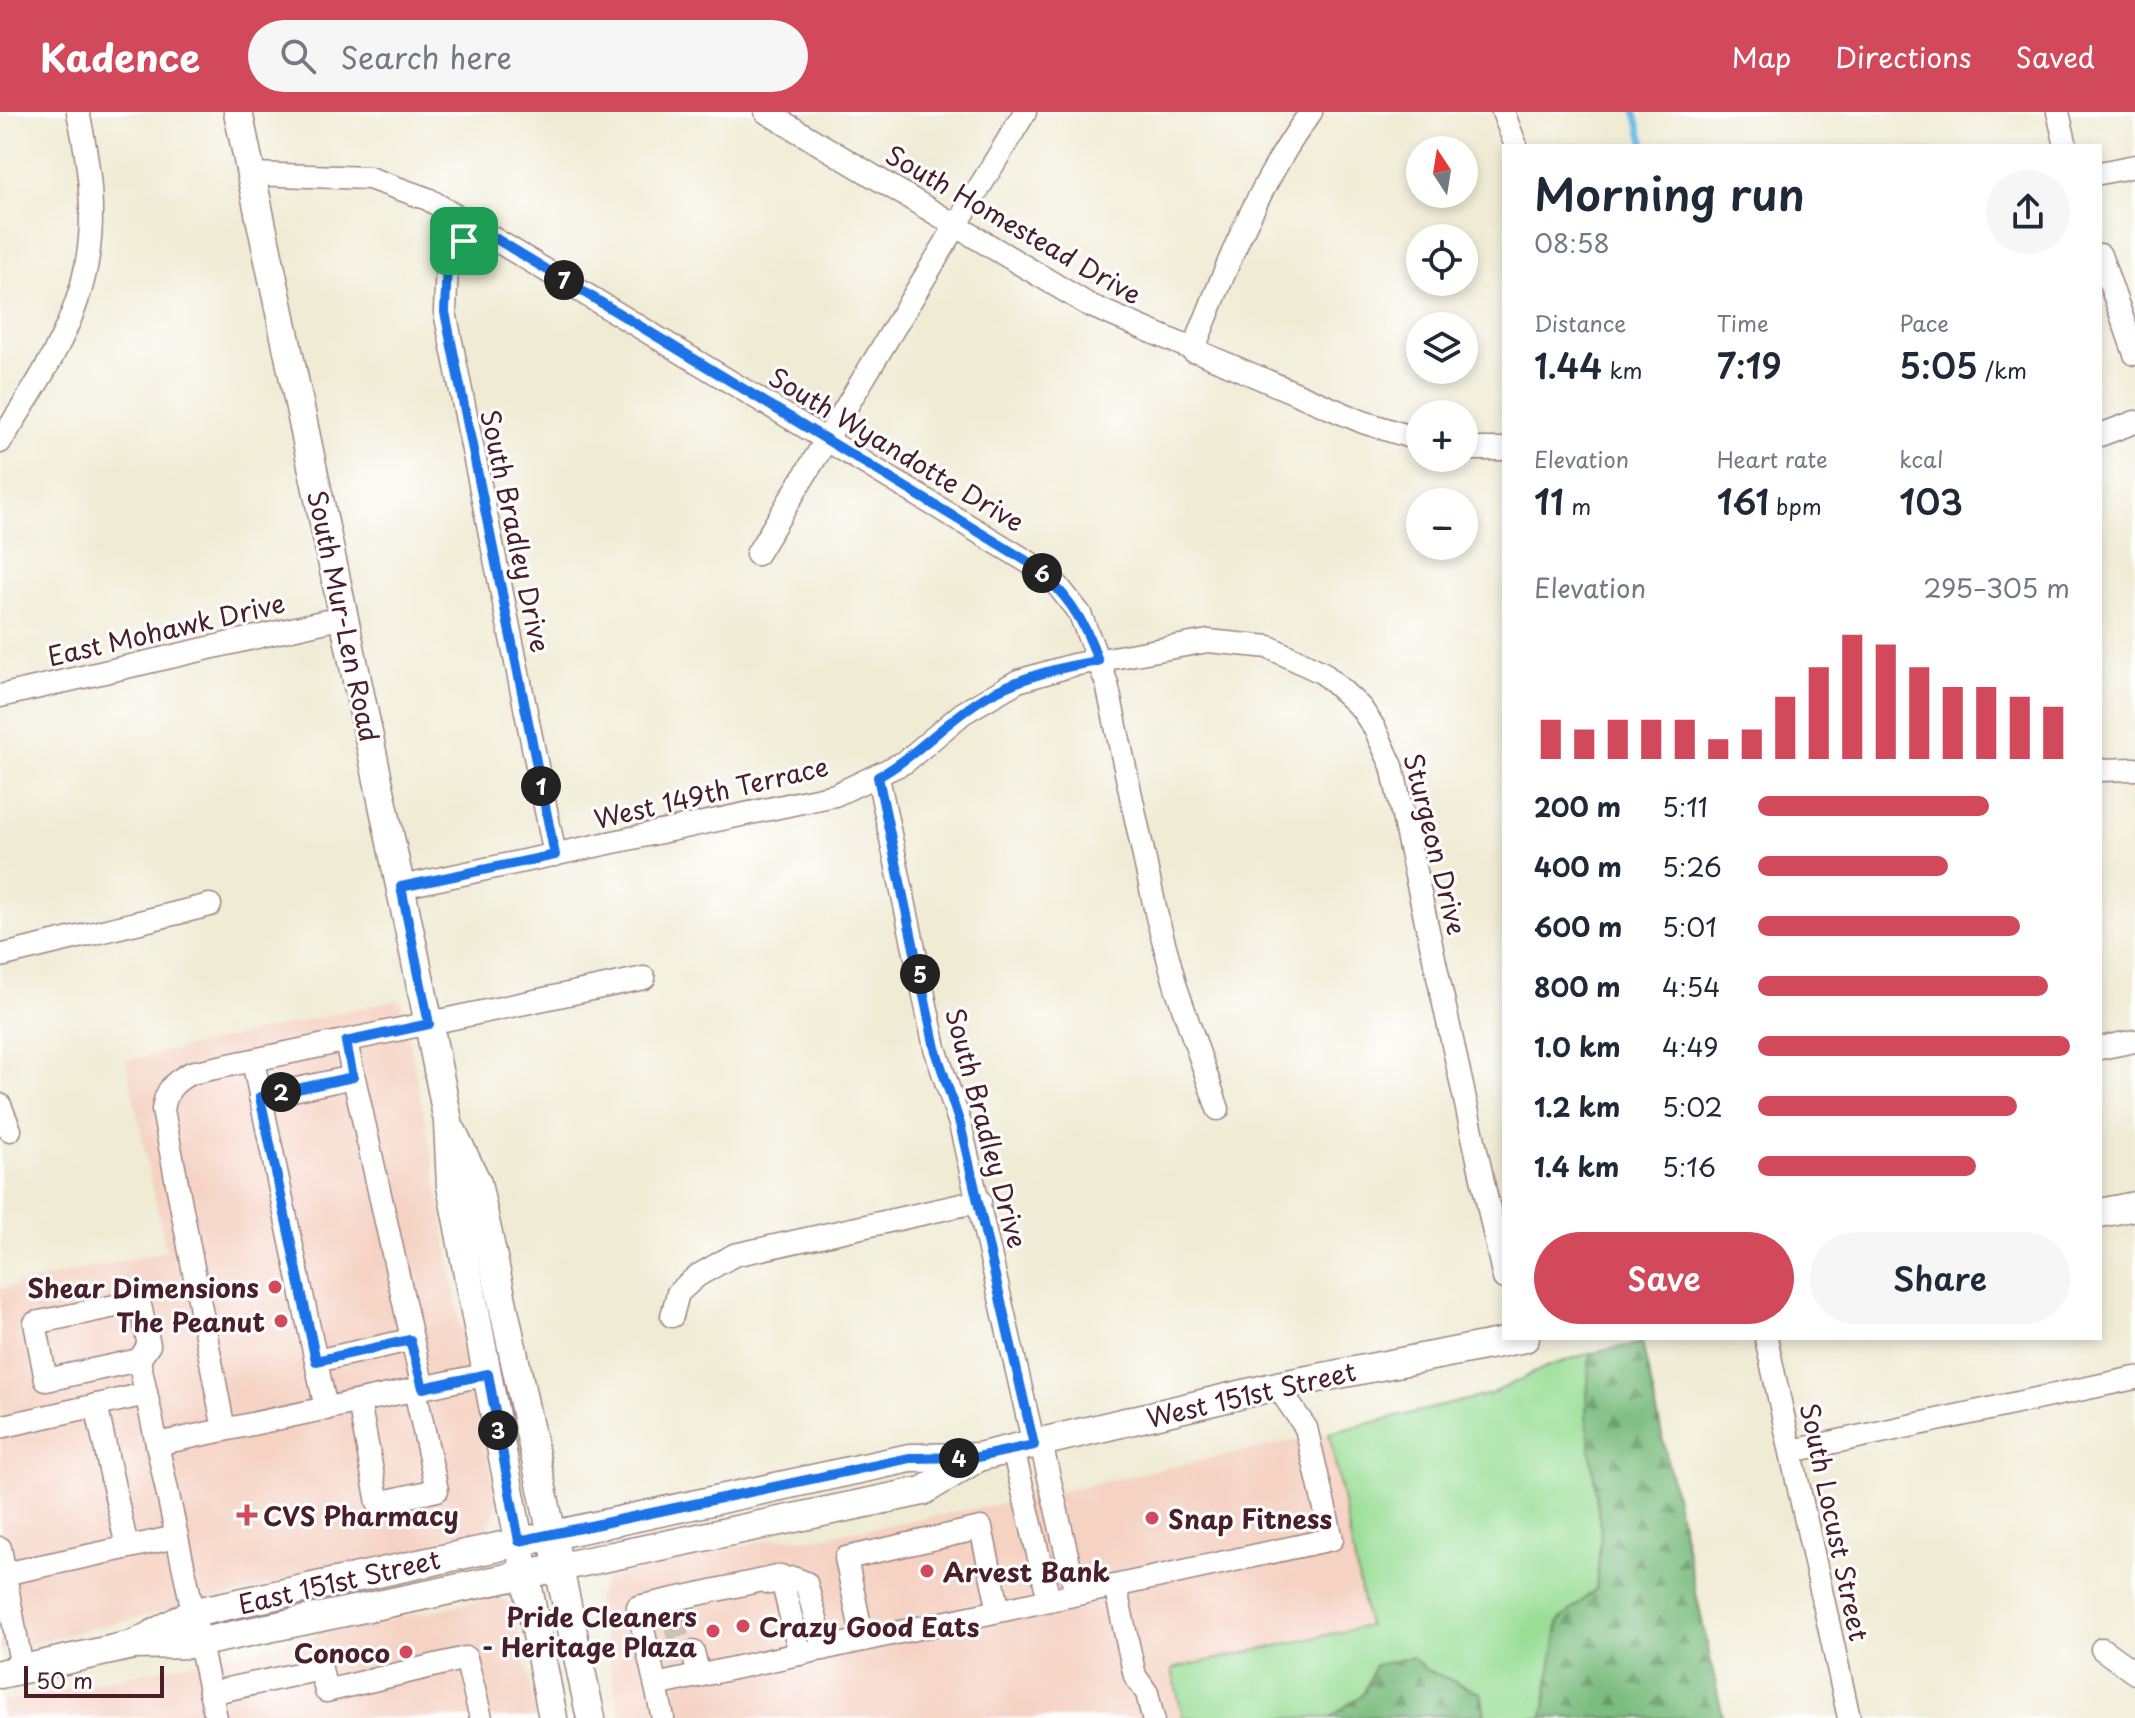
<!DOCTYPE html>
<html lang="en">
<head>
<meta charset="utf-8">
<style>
  :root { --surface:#fff; --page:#f6f6f7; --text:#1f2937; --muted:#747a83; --accent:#d1495b }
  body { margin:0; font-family:"Playpen Sans",sans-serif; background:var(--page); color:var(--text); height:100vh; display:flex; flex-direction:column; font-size:30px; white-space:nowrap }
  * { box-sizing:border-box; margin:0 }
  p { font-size:26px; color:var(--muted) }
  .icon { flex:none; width:44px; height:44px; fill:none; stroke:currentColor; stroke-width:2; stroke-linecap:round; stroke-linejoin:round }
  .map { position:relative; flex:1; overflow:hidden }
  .drawer { position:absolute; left:1502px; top:32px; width:600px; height:1196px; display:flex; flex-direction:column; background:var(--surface); border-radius:0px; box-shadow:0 4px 12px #0003 }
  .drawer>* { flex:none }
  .needle { width:52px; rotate:348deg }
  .tools { position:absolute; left:1406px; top:24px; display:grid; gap:16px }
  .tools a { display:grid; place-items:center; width:72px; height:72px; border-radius:50%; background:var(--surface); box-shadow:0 4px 12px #0003; font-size:40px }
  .scale { position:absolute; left:24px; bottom:20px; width:140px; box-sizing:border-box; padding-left:8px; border:4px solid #4a1f2b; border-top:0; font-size:22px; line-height:28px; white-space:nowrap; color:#4a1f2b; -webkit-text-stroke:6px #fff; paint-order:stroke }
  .pin { position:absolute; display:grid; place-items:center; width:68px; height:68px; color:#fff; margin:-34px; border-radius:16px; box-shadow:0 4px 12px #0006 }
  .km { position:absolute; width:40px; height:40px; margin:-20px; border-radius:50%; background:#222; color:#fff; font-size:22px; line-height:40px; text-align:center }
  .round { display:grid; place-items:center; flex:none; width:84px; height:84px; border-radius:42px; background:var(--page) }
  .headline { display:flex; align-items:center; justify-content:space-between; height:136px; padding:0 32px }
  h1 { font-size:44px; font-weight:600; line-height:60px }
  .figures { display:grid; grid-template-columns:repeat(3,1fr); gap:12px; height:136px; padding:8px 32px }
  .figures div { display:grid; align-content:center }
  .figures b { font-size:34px; font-weight:600 }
  .figures small { font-size:22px; font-weight:400 }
  .figures p { font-size:22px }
  .chart { height:224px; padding:16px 32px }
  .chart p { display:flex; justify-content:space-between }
  .chart svg { width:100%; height:144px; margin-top:8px; stroke:var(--accent); stroke-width:6 }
  .primary-button { display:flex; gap:16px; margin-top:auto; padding:16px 32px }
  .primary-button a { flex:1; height:92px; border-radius:48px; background:var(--accent); color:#fff; font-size:32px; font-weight:600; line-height:92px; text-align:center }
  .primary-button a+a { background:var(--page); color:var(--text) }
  ul { padding:0 32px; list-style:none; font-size:26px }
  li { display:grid; grid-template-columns:128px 96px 1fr; align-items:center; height:60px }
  li i { height:20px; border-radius:10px; background:var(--accent) }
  header { display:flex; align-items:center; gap:48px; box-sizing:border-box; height:112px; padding:0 40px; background:var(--accent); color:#fff }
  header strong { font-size:38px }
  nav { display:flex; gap:44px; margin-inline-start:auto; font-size:28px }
  .search { width:560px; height:72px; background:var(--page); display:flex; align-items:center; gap:20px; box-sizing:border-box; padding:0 28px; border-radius:44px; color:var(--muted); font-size:30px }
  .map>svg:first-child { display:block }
  .built { fill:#f5d2c2 }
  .grass { fill:#9ade96; stroke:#727e60; stroke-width:2 }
  .forest { fill:url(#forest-firs); stroke:#626e55; stroke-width:2 }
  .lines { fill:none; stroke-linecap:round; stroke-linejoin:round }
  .stream { stroke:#6dbee9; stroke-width:6 }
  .minor-tunnel { stroke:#cec2b2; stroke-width:22; stroke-dasharray:22 11; stroke-linecap:butt }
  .minor-casing { stroke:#9c8580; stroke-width:25 }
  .major-casing { stroke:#9c8580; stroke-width:31 }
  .minor { stroke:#fff; stroke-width:22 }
  .major { stroke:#fff; stroke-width:28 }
  .route-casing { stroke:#fff; stroke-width:16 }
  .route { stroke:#1a73e8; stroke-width:10 }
  .poi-dot { fill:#d1495b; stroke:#fff; stroke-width:3 }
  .labels { text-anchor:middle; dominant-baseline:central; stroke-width:6; stroke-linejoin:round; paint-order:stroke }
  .street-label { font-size:26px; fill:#4a1f2b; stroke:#fff }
  .poi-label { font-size:26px; font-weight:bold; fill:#4a1f2b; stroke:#fff; text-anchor:end }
</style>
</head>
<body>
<header>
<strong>Kadence</strong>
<div class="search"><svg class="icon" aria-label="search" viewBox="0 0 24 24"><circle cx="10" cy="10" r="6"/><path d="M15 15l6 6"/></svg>Search here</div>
<nav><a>Map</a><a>Directions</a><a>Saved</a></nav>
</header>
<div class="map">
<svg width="2135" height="1606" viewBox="0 0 2135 1606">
  <defs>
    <pattern id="forest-firs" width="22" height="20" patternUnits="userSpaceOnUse" patternTransform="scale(2)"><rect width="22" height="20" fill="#7bbd7f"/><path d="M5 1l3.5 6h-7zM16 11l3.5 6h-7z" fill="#679968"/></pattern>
  </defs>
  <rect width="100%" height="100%" fill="#fff"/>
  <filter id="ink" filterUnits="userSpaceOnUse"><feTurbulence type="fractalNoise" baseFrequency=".0125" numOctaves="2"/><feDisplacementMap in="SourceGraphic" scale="16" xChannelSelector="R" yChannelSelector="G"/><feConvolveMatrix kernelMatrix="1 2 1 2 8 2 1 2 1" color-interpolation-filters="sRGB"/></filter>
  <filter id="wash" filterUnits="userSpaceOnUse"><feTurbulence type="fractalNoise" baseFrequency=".006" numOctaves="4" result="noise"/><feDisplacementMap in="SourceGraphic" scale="32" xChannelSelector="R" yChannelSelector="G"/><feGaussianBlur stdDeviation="1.8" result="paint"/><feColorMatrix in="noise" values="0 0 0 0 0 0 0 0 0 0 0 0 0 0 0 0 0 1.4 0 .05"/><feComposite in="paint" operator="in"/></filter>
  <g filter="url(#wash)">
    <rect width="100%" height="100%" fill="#efebd4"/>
    <!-- built -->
    <g class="built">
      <polygon points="401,887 435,1059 457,1196 497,1391 491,1411 474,1424 0,1539 0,1177 166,1139 126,949"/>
      <polygon points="1329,1321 1368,1514 1173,1557 1183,1606 621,1606 596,1488 607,1465 776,1426 811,1427 995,1393"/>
      <polygon points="497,1485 513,1494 537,1606 0,1606 0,1591"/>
    </g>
    <!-- grass -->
    <polygon class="grass" points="1590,1241 1586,1302 1601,1422 1596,1477 1559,1509 1543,1606 1481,1606 1485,1603 1481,1581 1425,1557 1375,1553 1364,1581 1330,1606 1183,1606 1172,1557 1368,1514 1329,1321 1491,1282 1546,1255"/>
    <!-- forest -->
    <g class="forest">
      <polygon points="1642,1231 1723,1606 1543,1606 1559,1509 1596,1477 1601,1422 1586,1302 1590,1241"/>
      <polygon points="1412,1545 1425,1557 1481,1581 1485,1603 1330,1606 1364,1581 1375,1553"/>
    </g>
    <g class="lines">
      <!-- stream -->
      <polyline class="stream" points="1635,0 1645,34"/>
    </g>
  </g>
  <g filter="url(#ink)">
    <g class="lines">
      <!-- minor-tunnel -->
      <polyline class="minor-tunnel" points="673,1504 682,1543"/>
      <!-- minor casing -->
      <g class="minor-casing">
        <g id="minor">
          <polyline points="766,0 1089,193 1363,310 1420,328"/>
          <polyline points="1503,0 1516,34"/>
          <polyline points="2058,0 2066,34"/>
          <polyline points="2100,61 2135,54"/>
          <polyline points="251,62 369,66 428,87 1030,451 1058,474 1080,502 1107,572 1157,805 1176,875 1218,997"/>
          <polyline points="475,114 447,151 445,200 555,743"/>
          <polyline points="2100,143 2135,242"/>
          <path d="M1193,239C1226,155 1257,73 1311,0"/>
          <polyline points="2100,323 2135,310"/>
          <path d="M0,330C80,207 111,149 78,0"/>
          <polyline points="1464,337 1504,337"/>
          <polyline points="757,442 1025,0"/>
          <polyline points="0,584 344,505"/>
          <polyline points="2100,658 2135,657"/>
          <polyline points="878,665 935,936 960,1012 1034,1333"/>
          <polyline points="401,775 835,683 905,650 963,601 1018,569 1073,553 1208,529 1269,535 1323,561 1361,596 1375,617 1392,654 1504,1166"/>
          <polyline points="0,844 210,793"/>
          <polyline points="346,930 423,1276"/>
          <polyline points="2100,936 2135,929"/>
          <polyline points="253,949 326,1297"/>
          <polyline points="260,985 353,965"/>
          <polyline points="0,993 10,1018"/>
          <polyline points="672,1204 678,1181 697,1164 734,1143 980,1089"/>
          <polyline points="1766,1226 1849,1606"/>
          <polyline points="139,1248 149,1233 139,1189 35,1211 46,1268 139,1248 157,1332"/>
          <polyline points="316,1249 410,1228"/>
          <polyline points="359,1290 378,1391 437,1378 415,1278"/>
          <polyline points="96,1293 127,1435"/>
          <polyline points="0,1315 146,1282"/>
          <path d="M224,1318L163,998C166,978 173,970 191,961L644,866"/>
          <polyline points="1041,1331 1076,1482"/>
          <polyline points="1013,1337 1049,1488"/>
          <polyline points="1792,1339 2135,1266"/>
          <polyline points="0,1436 22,1557"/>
          <polyline points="4,1462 176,1425"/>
          <polyline points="769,1471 793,1466 806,1471 824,1537"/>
          <polyline points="1115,1474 1135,1564 1147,1581 1153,1606"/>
          <polyline points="999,1499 863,1528 846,1446 981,1416 999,1499 1332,1427 1306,1316 1277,1274"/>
          <polyline points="2102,1537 2135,1561"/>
          <polyline points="693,1540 699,1564"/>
          <polyline points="656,1573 863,1528"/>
          <polyline points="210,1581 321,1557 326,1579 466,1546 481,1606"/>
          <polyline points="216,1606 157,1332 488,1262"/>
          <polyline points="663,1606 638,1495 781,1464 800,1542"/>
        </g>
      </g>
      <!-- major casing -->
      <g class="major-casing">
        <g id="major">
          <polyline points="238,0 429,912 448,1009 451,1074 553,1606"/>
          <polyline points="453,1021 477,1071 591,1606"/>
          <polyline points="2100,1101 2135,1094"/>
          <polyline points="133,1533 192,1501 910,1346 978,1345 1277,1274 1525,1226"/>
          <polyline points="0,1562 133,1533 192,1532 923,1379 977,1346"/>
        </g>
      </g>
      <!-- minor -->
      <use href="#minor" class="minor"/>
      <!-- major -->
      <use href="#major" class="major"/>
    </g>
  </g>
  <g class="lines" filter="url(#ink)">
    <!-- route casing -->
    <g class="route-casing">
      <path id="route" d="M475,114L1030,451C1065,479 1084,506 1098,549C1060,555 1021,565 987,584C947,607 918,643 878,665L935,936L960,1012L1034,1333L978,1345L910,1346L519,1429L488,1262L423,1276L410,1228L316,1249L260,985L353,965L346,930L429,912L401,775L555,743L445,200L447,151Z"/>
    </g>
    <!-- route -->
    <use href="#route" class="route"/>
  </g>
  <!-- markers -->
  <g class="poi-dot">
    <circle cx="275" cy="1175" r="8"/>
    <circle cx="281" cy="1209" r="8"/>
    <path d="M243 1391h8v8h8v8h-8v8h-8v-8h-8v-8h8z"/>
    <circle cx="1152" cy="1406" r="8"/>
    <circle cx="927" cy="1459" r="8"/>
    <circle cx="743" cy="1514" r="8"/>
    <circle cx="713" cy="1519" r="8"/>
    <circle cx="406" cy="1540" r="8"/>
  </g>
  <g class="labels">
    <!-- street labels -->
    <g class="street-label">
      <text transform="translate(1014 112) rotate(30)">South Homestead Drive</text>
      <text transform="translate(897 337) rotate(31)">South Wyandotte Drive</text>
      <text transform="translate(516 419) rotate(78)">South Bradley Drive</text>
      <text transform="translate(344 504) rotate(78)">South Mur-Len Road</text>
      <text transform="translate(166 517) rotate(-13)">East Mohawk Drive</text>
      <text transform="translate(711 680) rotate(-13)">West 149th Terrace</text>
      <text transform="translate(1436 732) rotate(76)">Sturgeon Drive</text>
      <text transform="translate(987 1016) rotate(75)">South Bradley Drive</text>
      <text transform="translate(1251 1282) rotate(-13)">West 151st Street</text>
      <text transform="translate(1835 1410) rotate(78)">South Locust Street</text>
      <text transform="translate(339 1469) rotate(-13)">East 151st Street</text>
    </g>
    <!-- poi labels -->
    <g class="poi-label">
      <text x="259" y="1175">Shear Dimensions</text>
      <text x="265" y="1209">The Peanut</text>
      <text x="263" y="1403" text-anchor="start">CVS Pharmacy</text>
      <text x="1168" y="1406" text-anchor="start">Snap Fitness</text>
      <text x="943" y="1459" text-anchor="start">Arvest Bank</text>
      <text x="697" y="1504">Pride Cleaners<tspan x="697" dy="30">- Heritage Plaza</tspan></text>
      <text x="759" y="1514" text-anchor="start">Crazy Good Eats</text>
      <text x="390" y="1540">Conoco</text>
    </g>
  </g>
</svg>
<div class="tools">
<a><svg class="needle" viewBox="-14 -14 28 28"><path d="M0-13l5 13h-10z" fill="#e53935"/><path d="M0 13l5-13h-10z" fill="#747a83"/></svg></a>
<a><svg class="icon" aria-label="locate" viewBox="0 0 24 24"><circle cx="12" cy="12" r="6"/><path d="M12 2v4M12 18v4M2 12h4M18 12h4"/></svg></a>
<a><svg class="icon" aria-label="layers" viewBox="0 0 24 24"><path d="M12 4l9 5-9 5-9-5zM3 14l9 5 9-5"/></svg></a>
<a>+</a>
<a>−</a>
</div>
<div class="scale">50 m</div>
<div class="pin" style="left:464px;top:129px;background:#1e9e55"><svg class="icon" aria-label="arrive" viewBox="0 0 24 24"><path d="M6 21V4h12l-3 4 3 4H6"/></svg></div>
<b class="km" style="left:541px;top:674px">1</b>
<b class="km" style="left:281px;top:980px">2</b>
<b class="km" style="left:498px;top:1318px">3</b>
<b class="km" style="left:959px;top:1346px">4</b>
<b class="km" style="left:920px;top:862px">5</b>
<b class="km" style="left:1042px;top:461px">6</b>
<b class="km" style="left:564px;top:168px">7</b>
<section class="drawer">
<div class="headline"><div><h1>Morning run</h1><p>08:58</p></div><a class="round"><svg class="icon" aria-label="share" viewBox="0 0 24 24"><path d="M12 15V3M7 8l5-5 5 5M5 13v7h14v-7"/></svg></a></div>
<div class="figures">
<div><p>Distance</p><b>1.44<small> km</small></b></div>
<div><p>Time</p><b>7:19</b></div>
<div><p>Pace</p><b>5:05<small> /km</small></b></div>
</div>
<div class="figures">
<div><p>Elevation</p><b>11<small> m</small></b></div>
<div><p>Heart rate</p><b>161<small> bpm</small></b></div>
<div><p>kcal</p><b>103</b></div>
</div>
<div class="chart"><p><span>Elevation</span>295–305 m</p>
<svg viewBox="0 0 160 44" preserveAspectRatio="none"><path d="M5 44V32M15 44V35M25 44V32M35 44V32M45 44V32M55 44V38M65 44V35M75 44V25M85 44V16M95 44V6M105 44V9M115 44V16M125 44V22M135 44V22M145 44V25M155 44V28"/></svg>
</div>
<ul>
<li><b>200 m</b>5:11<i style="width:74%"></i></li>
<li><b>400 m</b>5:26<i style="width:61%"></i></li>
<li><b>600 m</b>5:01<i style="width:84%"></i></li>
<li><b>800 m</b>4:54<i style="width:93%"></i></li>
<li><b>1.0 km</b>4:49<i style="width:100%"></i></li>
<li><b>1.2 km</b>5:02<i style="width:83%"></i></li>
<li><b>1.4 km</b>5:16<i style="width:70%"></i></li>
</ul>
<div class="primary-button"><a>Save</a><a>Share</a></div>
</section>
</div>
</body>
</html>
